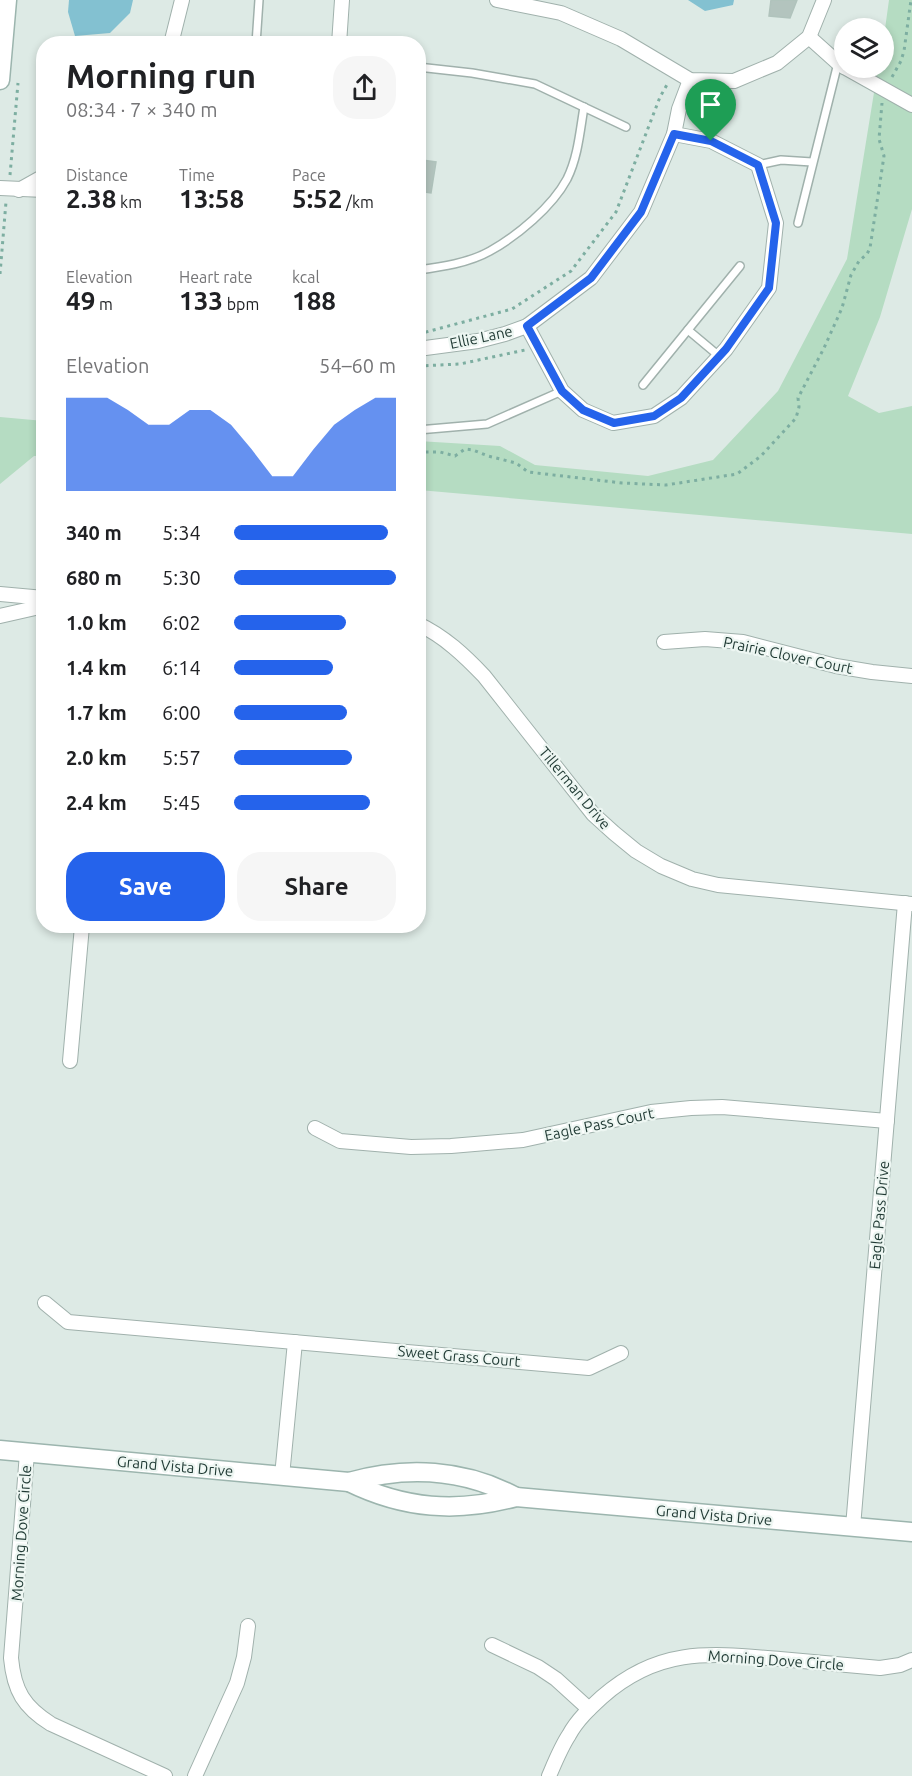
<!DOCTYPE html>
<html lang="en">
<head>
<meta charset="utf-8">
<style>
  :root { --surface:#fff; --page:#f6f6f6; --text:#202124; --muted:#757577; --accent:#2563eb }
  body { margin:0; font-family:Ubuntu,sans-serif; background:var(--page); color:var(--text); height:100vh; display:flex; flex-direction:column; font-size:22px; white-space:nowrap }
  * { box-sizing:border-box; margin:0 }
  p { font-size:20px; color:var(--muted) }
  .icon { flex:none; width:33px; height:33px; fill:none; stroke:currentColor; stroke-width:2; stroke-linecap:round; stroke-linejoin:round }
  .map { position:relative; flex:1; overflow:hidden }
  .details { position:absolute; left:36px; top:36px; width:390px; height:897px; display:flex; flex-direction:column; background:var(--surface); border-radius:24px; box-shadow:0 3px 9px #0003 }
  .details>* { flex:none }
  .buttons { position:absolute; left:834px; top:18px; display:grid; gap:12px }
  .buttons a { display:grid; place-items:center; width:60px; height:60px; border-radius:50%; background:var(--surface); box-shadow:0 3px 9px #0003; font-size:30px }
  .pin { position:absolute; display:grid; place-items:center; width:51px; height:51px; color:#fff; margin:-62px -26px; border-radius:50% 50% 50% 0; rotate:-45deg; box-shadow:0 0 6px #0007 }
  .pin .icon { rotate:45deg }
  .round { display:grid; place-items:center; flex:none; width:63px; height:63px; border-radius:24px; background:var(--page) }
  .headline { display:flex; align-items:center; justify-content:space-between; height:102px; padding:0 30px }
  h1 { font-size:33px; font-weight:700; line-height:45px }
  .stats { display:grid; grid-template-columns:repeat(3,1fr); gap:9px; height:102px; padding:6px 30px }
  .stats div { display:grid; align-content:center }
  .stats b { font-size:26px; font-weight:700 }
  .stats small { font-size:16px; font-weight:400 }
  .stats p { font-size:16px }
  .chart { height:168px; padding:12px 30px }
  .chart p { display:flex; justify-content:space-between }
  .chart svg { width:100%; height:108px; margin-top:6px; fill:var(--accent); opacity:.7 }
  .cta { display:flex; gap:12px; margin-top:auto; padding:12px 30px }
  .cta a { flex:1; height:69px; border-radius:24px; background:var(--accent); color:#fff; font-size:24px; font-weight:700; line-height:69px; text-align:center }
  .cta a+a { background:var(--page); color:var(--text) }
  ul { padding:0 30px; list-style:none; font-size:20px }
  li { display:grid; grid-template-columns:96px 72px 1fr; align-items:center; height:45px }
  li i { height:15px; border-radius:8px; background:var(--accent) }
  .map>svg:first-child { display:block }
  .green { fill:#b5dcc2 }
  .water { fill:#83c1d1 }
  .building { fill:#b3c4be; stroke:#b0c3bc; stroke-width:1.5 }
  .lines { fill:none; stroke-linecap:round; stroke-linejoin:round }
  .lane-casing { stroke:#a0b1ac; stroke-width:10 }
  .street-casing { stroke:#a0b1ac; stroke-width:16 }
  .secondary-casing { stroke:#9cb5ae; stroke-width:21 }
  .path { stroke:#7daea1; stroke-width:3; stroke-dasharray:3 4.5; stroke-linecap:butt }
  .lane { stroke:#fff; stroke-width:7 }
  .street { stroke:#fff; stroke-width:14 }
  .secondary { stroke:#fff; stroke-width:18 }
  .route-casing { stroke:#fff; stroke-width:12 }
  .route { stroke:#2563eb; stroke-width:8 }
  .labels { text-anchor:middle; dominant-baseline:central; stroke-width:4.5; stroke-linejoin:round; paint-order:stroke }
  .street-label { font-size:15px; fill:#1f3933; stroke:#edf6f2 }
</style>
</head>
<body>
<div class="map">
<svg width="912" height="1776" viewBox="0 0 912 1776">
  <rect width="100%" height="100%" fill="#ddeae5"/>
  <!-- green -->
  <g class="green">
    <polygon points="889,0 912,0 912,209 880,317 848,396 879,413 912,406 912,534 419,490 418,441 500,446 535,465 648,476 713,460 778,391 847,259 878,68 884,68 884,36"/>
    <polygon points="0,417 44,421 43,456 34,456 0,484"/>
  </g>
  <!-- water -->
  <g class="water">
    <polygon points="69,0 133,0 130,13 110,33 75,36 68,12"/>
    <polygon points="688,0 734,0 733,5 705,11"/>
  </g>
  <!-- building -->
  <g class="building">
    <polygon points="771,0 797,0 790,18 769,16"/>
    <polygon points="422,160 436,162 431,193 418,191"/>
  </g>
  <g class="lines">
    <!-- lane casing -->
    <g class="lane-casing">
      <g id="lane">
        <polyline points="256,44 259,0"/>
        <polyline points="418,67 472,73 535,84 626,127"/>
        <polyline points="758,165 781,160 812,162"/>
        <polyline points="798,223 838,63"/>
        <path d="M418,270C441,267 469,263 490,251C517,236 552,207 567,179C578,157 580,131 584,107"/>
        <polyline points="688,330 719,356"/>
        <polyline points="643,385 740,266"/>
        <polyline points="418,430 487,424 562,391"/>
      </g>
    </g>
    <!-- street casing -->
    <g class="street-casing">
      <g id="street">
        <polyline points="497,0 561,13 621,39 690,80 734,81 777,63 809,37 824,0"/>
        <polyline points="809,37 838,63 844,67"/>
        <polyline points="171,44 182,0"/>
        <polyline points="339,44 342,0"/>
        <polyline points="846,68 912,105"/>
        <polyline points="0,188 44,190"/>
        <polyline points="19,190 44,176"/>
        <polyline points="527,326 562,391 583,410 613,423 654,416 681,398 726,349 769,288 776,223 758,165 711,141 674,134"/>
        <polyline points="418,349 478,341 505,334 527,326 591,278 641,212 674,134 679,109 690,80"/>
        <polyline points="0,594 44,598"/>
        <polyline points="0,616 44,606"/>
        <path d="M418,624C444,636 465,656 484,676L593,814L614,833L636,851L661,866L692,879L718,885L912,904"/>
        <polyline points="664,642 705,639 743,642 836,666 872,672 912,676"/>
        <polyline points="70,1061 82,926"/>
        <polyline points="315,1128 340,1141 411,1147 451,1146 523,1140 651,1112 691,1108 722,1107 887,1121"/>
        <polyline points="45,1303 68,1322 589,1368 621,1353"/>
        <path d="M27,1453L11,1658C14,1691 24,1707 51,1724L165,1776"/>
        <polyline points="282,1476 295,1342"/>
        <polyline points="853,1527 905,903"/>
        <polyline points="492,1645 538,1667 556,1679 589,1709"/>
        <polyline points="195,1776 237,1683 244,1657 248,1626"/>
        <path d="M549,1776C555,1762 561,1747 569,1735C577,1720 590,1708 602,1697C659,1647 709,1653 780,1659C813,1662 847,1665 880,1668L900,1665L912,1660"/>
      </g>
    </g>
    <!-- secondary casing -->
    <g class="secondary-casing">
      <g id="secondary">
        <polyline points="0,80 7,0"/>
        <path d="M0,1450L349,1482C406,1466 464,1469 516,1497"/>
        <path d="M349,1482C404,1509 457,1513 516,1497L912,1532"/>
      </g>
    </g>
    <!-- path -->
    <g class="path">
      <polyline points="892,77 901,61 904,51 911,0"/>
      <polyline points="10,175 18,83"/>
      <polyline points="0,274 6,202"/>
      <polyline points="418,331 426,332 512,309 571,271 616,212 660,97 668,83"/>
      <polyline points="418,366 460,364 525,350"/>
      <polyline points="418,452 440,452 455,456 465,449 473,450 488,456 516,463 528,472 622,483 666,485 737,474 761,456 796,418 799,407 798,398 824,348 842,308 851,275 859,261 867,254 870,248 884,156 879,139 882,103"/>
    </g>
    <!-- lane -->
    <use href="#lane" class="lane"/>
    <!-- street -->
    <use href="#street" class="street"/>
    <!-- secondary -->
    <use href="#secondary" class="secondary"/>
  </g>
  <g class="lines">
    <!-- route casing -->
    <g class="route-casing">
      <polygon id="route" points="674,134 711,141 758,165 776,223 769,288 726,349 681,398 654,416 614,423 583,410 562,391 527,326 591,278 641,212"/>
    </g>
    <!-- route -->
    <use href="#route" class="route"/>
  </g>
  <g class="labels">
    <!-- street labels -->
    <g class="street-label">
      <text transform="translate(481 337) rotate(-12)">Ellie Lane</text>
      <text transform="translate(788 655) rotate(12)">Prairie Clover Court</text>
      <text transform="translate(575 788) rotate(50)">Tillerman Drive</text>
      <text transform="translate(599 1124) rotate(-12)">Eagle Pass Court</text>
      <text transform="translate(879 1215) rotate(-85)">Eagle Pass Drive</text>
      <text transform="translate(459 1356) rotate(5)">Sweet Grass Court</text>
      <text transform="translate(175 1466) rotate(5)">Grand Vista Drive</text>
      <text transform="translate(714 1515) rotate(5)">Grand Vista Drive</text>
      <text transform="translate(21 1533) rotate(-86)">Morning Dove Circle</text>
      <text transform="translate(776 1660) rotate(4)">Morning Dove Circle</text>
    </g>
  </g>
</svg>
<div class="buttons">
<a><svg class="icon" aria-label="layers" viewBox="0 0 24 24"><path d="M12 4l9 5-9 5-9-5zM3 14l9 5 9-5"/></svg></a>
</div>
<div class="pin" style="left:711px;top:141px;background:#1e9e55"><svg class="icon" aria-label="arrive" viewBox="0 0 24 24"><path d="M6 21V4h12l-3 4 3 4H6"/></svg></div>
<section class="details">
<div class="headline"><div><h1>Morning run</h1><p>08:34 · 7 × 340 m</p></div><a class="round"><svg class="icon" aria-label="share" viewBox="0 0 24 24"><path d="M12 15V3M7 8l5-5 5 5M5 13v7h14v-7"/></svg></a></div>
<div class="stats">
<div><p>Distance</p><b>2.38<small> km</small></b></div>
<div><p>Time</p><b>13:58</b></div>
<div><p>Pace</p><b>5:52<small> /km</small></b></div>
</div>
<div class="stats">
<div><p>Elevation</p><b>49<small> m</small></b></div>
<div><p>Heart rate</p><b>133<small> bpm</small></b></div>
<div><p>kcal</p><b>188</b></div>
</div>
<div class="chart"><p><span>Elevation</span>54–60 m</p>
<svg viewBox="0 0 160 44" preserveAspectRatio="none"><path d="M0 44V6L10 6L20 6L30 11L40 17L50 17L60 11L70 11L80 17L90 27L100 38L110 38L120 27L130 17L140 11L150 6L160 6V44z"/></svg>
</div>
<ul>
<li><b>340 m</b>5:34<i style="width:95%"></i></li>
<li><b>680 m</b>5:30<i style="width:100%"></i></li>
<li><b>1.0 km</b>6:02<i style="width:69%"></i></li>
<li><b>1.4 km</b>6:14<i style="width:61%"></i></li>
<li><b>1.7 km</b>6:00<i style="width:70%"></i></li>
<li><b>2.0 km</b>5:57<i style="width:73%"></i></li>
<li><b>2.4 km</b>5:45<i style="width:84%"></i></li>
</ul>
<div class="cta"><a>Save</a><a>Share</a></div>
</section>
</div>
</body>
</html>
